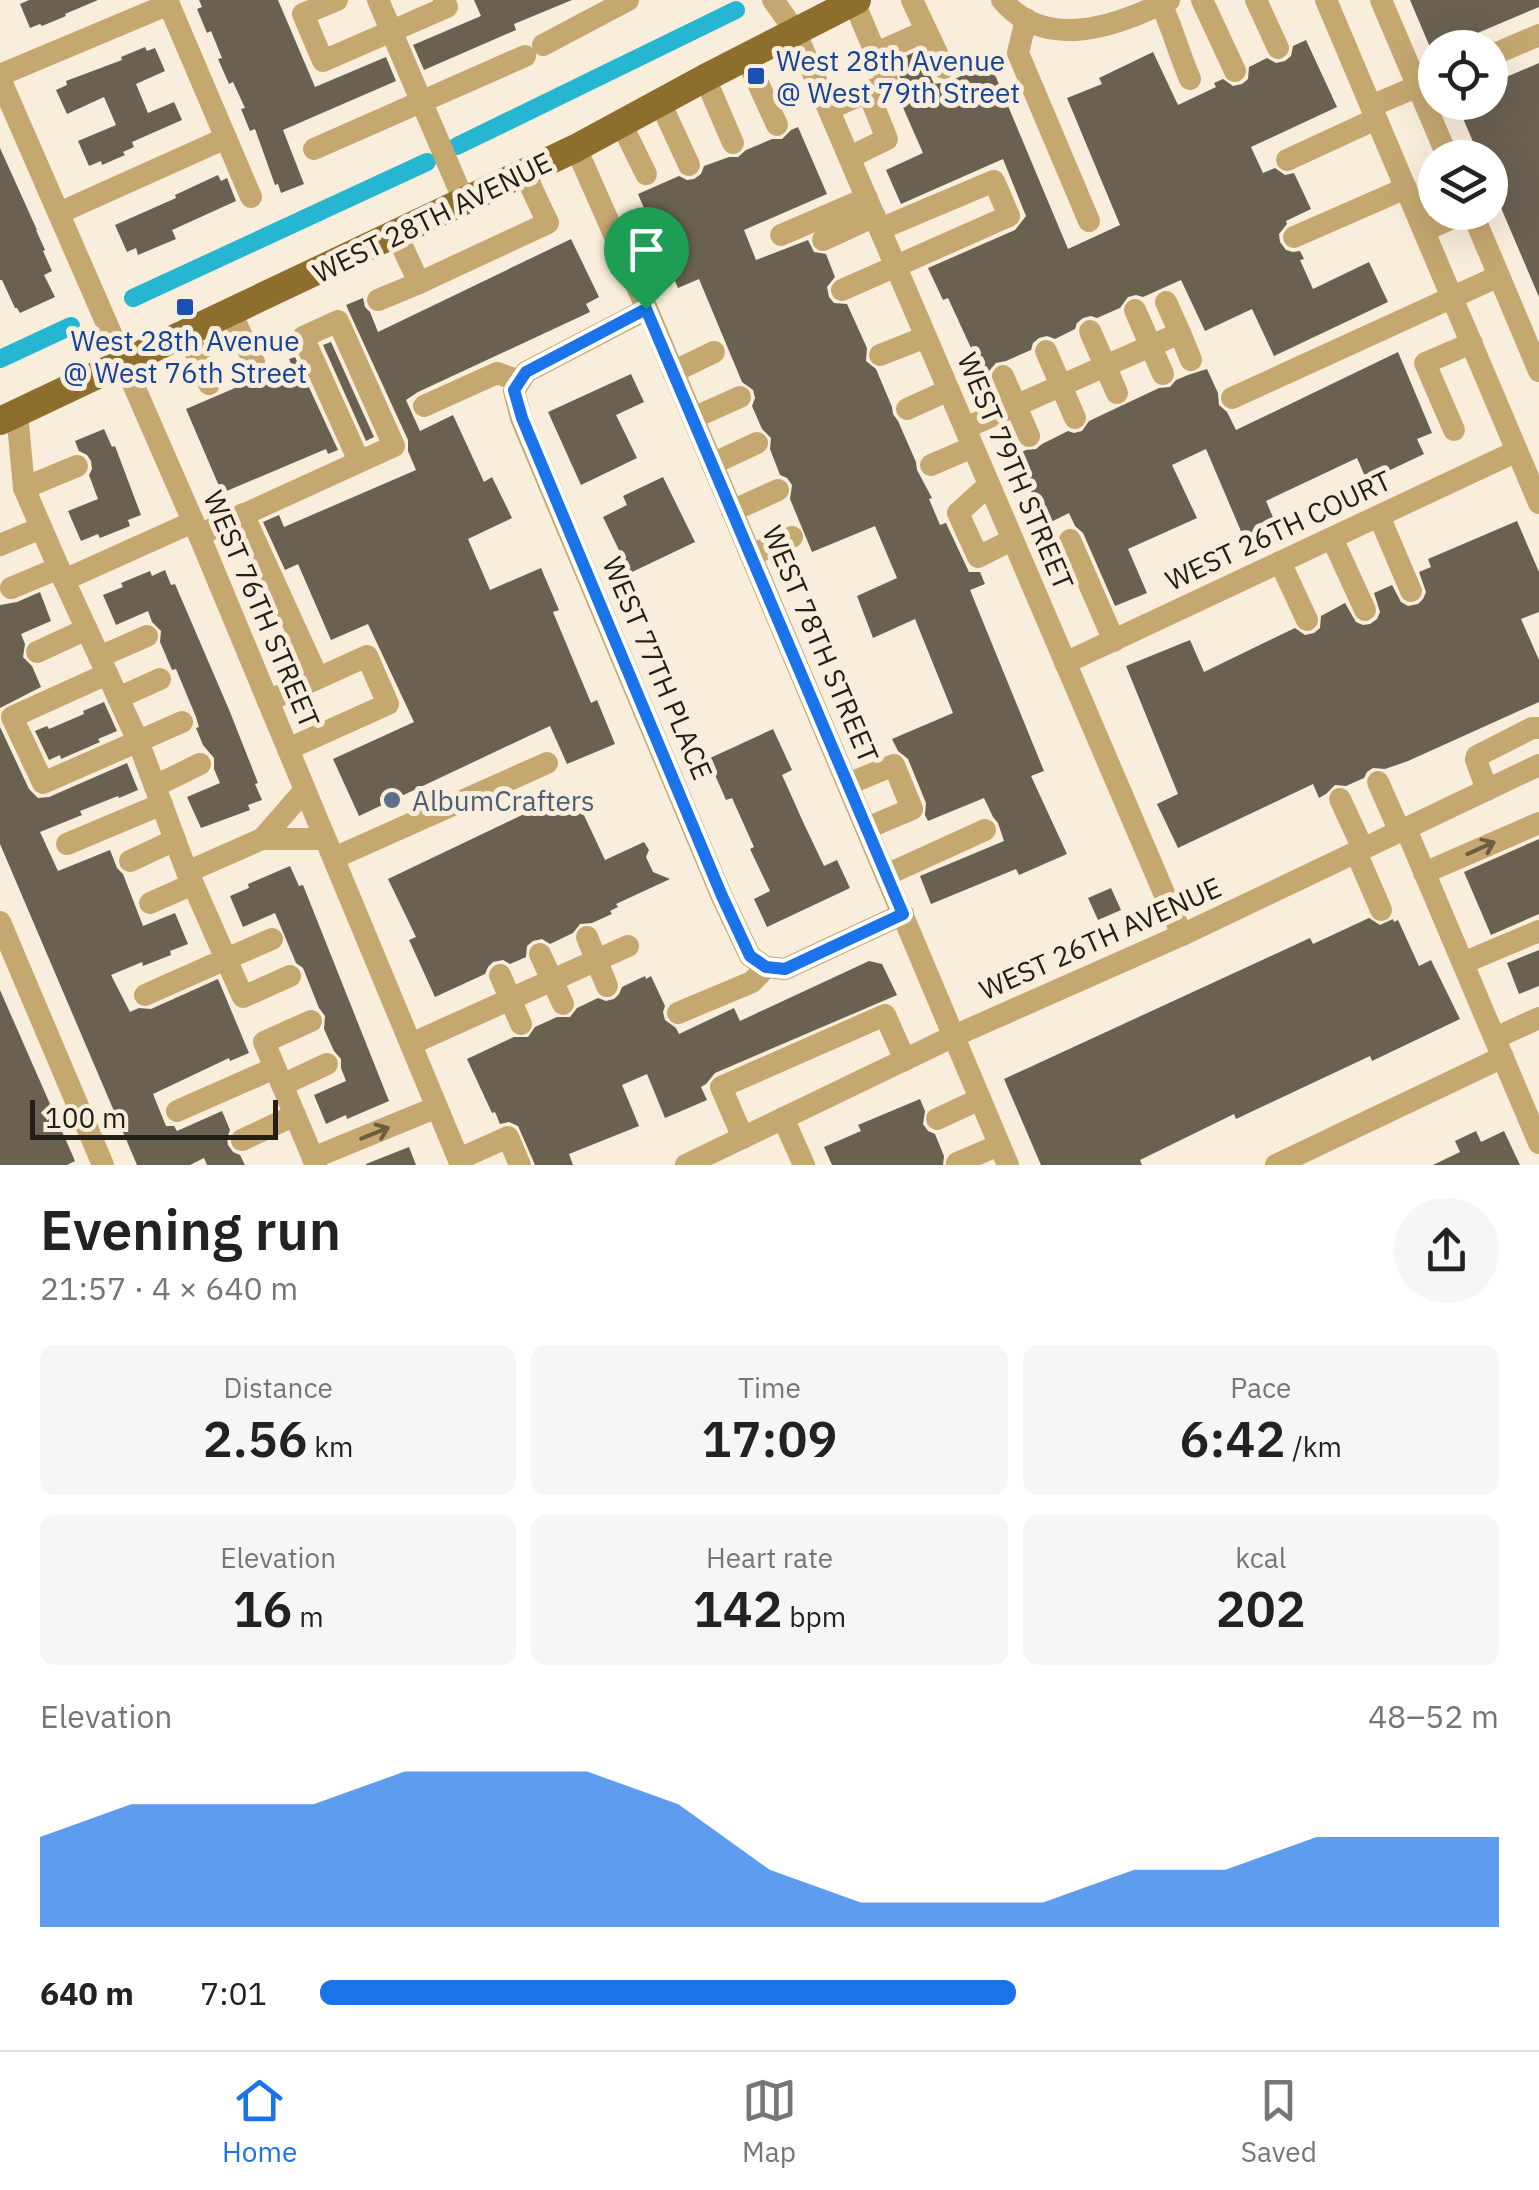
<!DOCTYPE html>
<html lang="en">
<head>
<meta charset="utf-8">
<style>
  :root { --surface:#fff; --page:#f6f6f6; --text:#222; --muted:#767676; --line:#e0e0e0; --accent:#1a73e8 }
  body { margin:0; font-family:"IBM Plex Sans",sans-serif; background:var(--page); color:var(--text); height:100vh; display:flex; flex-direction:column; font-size:38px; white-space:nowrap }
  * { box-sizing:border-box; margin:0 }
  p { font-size:32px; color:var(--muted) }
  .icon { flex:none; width:55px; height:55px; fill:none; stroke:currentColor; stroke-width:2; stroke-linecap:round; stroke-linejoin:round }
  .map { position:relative; height:1165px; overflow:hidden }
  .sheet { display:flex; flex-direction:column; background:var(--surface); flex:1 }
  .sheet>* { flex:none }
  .tools { position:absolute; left:1418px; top:30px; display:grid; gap:20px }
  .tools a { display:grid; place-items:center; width:90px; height:90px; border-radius:50%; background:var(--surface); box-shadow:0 10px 40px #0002; font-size:50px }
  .scale { position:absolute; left:30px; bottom:25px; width:248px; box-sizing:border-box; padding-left:10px; border:5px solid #231f18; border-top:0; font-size:28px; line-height:35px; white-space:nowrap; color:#231f18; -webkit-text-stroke:8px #f9eedc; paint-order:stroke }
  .pin { position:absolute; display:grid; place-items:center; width:85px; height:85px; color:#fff; margin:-102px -42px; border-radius:50% 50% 50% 0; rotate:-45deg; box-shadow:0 0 10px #0007 }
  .pin .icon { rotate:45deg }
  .round { display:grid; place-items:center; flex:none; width:105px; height:105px; border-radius:52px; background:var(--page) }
  .headline { display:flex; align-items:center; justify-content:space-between; height:170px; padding:0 40px }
  h1 { font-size:55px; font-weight:600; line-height:75px }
  .stats { display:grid; grid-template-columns:repeat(3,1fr); gap:15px; height:170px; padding:10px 40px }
  .stats div { display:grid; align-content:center; border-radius:15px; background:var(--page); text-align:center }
  .stats b { font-size:50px; font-weight:600 }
  .stats small { font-size:28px; font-weight:400 }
  .stats p { font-size:28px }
  .chart { height:280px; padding:20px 40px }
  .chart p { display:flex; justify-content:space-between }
  .chart svg { width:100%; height:180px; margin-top:10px; fill:var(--accent); opacity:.7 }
  ul { padding:0 40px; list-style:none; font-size:32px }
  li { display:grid; grid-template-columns:160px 120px 1fr; align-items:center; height:75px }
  li i { height:25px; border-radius:12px; background:var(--accent) }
  .tab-bar { display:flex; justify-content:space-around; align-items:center; height:140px; border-top:2px solid var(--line); background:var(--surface); font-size:28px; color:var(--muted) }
  .tab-bar a { display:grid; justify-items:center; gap:5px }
  .tab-bar .active { color:var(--accent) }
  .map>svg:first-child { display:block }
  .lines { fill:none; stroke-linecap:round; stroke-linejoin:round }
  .canal { stroke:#27b6d2; stroke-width:18 }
  .building { fill:#6a6151 }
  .minor { stroke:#c5a870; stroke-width:22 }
  .major { stroke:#8e6e2d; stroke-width:28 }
  .oneway { stroke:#6c5d40 }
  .route-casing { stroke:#fff; stroke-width:20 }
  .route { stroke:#1a73e8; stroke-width:12 }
  .transit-dot { fill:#1a4fb4; stroke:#f9eedc; stroke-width:4 }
  .service-dot { fill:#5c6f8a; stroke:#f9eedc; stroke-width:4 }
  .labels { text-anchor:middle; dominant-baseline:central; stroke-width:10; stroke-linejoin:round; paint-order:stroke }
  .transit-label { font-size:28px; fill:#164399; stroke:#f9eedc; text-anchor:start }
  .street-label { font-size:28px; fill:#231f18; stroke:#f9eedc }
  .service-label { font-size:28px; fill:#4e5e75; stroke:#f9eedc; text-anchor:start }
</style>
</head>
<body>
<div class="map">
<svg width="1539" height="1165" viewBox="0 0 1539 1165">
  <rect width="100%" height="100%" fill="#f9eedc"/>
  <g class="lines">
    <!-- canal -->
    <g class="canal">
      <polyline points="457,146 736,10"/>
      <polyline points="133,298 427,162"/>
      <polyline points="0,359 71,326"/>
    </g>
  </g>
  <!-- building -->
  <g class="building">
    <polygon points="29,0 98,0 65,14 66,16 42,26 40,24 30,28 20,4"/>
    <polygon points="199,0 278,0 315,87 386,57 396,81 283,130 304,184 281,193 278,184 275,185 255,129 250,131 241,109 245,108 233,82 229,84 218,59 222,58 211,31 207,33 197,9 202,7"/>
    <polygon points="474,0 572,0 514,24 516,30 424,70 413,45 481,16"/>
    <polygon points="1410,0 1539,0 1539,7 1442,48 1435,48 1432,52"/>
    <polygon points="1306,40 1337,107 1251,147 1263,173 1275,168 1285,175 1294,173 1311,209 1286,221 1287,224 1279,234 1280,242 1286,250 1293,252 1300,251 1304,259 1300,260 1313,289 1369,262 1388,302 1274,356 1252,309 1205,331 1181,280 1143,297 1136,295 1128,297 1120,308 1097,318 1091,316 1083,318 1077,323 1075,329 1055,339 1047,336 1039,338 1033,343 1031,350 1006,361 996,363 989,371 983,374 948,298 943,300 928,268 1015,230 1026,216 1003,159 901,204 886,170 923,153 901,103 907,100 895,61 919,50 934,84 949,82 984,64 993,70 1068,249 1120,225 1067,98 1102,84 1099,78 1153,52 1178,105 1216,87 1214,83 1223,79 1233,86 1242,84 1248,79 1249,67 1267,58 1276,63 1285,61 1291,56 1293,46"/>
    <polygon points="145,47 147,51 155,48 165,71 136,84 148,113 174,102 182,120 132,142 134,147 123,152 125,155 102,165 101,161 89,166 78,141 116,125 104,97 67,114 56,90 67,85 66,81 122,60 121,57"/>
    <polygon points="1539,63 1539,297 1490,182 1490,158 1480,158 1456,102 1490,102 1490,84"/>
    <polygon points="798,127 827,194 744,230 756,260 808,240 814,252 826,254 835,277 827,287 829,297 834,303 847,304 867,348 866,361 876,369 892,407 893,414 898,421 916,462 917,470 932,498 929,499 940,525 946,523 969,572 980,572 985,584 970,590 1044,771 1031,776 1067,854 1019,875 1016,869 931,904 920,876 1004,841 998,823 993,817 984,798 928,821 925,815 926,803 908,759 898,751 892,739 953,713 915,619 873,638 857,596 897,578 875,526 812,552 790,499 792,485 787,478 780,475 770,449 771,438 762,429 752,406 755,398 753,390 742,382 699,279 678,288 638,194 679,176 687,180 694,179 701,174 704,166 729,157 738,157 746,150 772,139 782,139 791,130"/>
    <polygon points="0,148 37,230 36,230 45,250 43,251 52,271 44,275 55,297 20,313 17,308 15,308 2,280 0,280"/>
    <polygon points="218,175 221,181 227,178 236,201 172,230 176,239 138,255 136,248 127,252 115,225 176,198 175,195"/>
    <polygon points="571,239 599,297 586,304 590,312 418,392 406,400 420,431 453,415 484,482 492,477 512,518 468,539 490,590 541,568 559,610 553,612 591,703 597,700 615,744 567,764 550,726 359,816 333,759 414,722 368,624 331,640 298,564 285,570 263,522 279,515 284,527 416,470 408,451 408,440 346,305 363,298 365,307 370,312 378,332"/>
    <polygon points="331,342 374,437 366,441 323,345"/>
    <polygon points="1398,352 1432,433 1417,439 1424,454 1367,481 1357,458 1266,501 1278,529 1246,543 1206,449 1172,465 1197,518 1128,549 1147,593 1115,606 1083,533 1075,526 1069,513 1047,524 1014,456 1026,450 1036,449 1042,444 1068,431 1074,433 1082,431 1089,421 1159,388 1170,387 1176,380 1188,375 1207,369 1218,393 1219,405 1227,412 1236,430"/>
    <polygon points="295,357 338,450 328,454 326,449 222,493 186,409 291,364 289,359"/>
    <polygon points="631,374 644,402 616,415 637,458 581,485 548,412"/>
    <polygon points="104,429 112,447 115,446 141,515 128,520 130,526 100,538 98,534 81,541 68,511 98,499 89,475 92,469 91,461 87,455 79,451 75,441"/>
    <polygon points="663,477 695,542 630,573 603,517 627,505 623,496"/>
    <polygon points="1517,521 1539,572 1539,612 1521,619 1539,660 1539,702 1408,761 1385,769 1373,768 1367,772 1364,778 1346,786 1335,785 1326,794 1319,798 1313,784 1178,848 1157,804 1178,794 1126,666 1190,640 1204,672 1295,628 1305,635 1314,633 1320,628 1321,616 1345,603 1356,622 1363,625 1370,624 1377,619 1380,612 1374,593 1392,585 1401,602 1408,606 1418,604 1423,599 1426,592 1419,572 1431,567 1428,559"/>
    <polygon points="165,570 171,585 175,584 230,712 258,783 255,784 262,800 248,805 250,810 201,828 187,797 220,783 214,769 214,758 203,745 196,728 199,727 196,717 176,669 172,670 160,642 161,631 152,622 148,611 116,625 103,595 123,587 121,583 150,571 152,576"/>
    <polygon points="40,592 51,621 21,634 25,644 23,657 32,666 41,687 0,708 0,605 17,602"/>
    <polygon points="104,702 117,731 98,739 100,742 61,759 60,755 49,760 35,731 47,726 49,729 84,714 83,711"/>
    <polygon points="0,727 29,789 38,798 49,797 127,763 138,790 119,798 118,796 80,811 82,815 40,832 58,871 110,850 117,868 123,874 143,926 175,913 188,944 170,951 171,955 143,966 142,962 111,975 130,1012 139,1008 151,1009 218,979 249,1053 230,1061 229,1058 153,1094 166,1126 174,1126 177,1131 222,1111 230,1130 227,1138 228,1145 233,1152 240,1155 245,1165 207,1165 204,1158 190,1165 137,1165 0,844"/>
    <polygon points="773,729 792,770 782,775 804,824 824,866 837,860 850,888 767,927 754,899 770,891 750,849 754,847 732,798 726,800 708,759"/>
    <polygon points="574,794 605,860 644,842 649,850 646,857 653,872 670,879 616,904 618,907 610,911 612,914 592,923 580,924 573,933 550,944 542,939 533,941 527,946 526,957 510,964 503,960 493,962 488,967 485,974 435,997 409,940 416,937 388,879 564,795 566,798"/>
    <polygon points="1539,839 1539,914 1491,935 1464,872"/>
    <polygon points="290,866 299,886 303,885 389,1101 347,1119 346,1115 326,1124 314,1095 346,1081 341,1068 341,1059 334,1051 324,1029 325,1016 319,1008 303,968 296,963 275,913 243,927 230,896 249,888 248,884"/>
    <polygon points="1111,888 1121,910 1098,920 1088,898"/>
    <polygon points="1369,918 1380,925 1393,919 1394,922 1398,920 1419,966 1431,960 1460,1019 1372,1061 1370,1056 1236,1119 1234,1114 1140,1160 1142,1165 1041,1165 1004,1079 1310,938 1313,944"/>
    <polygon points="1539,950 1539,986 1519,994 1507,963"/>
    <polygon points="869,961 882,964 897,995 715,1073 706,1084 701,1087 707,1100 665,1118 647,1074 622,1085 639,1126 569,1154 573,1165 535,1165 518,1126 509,1122 500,1124 495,1112 492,1113 467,1059 514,1037 528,1037 535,1027 557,1017 570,1017 577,1008 598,998 606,1001 614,999 619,994 622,987 645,976 646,979 651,976 665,1006 663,1012 665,1020 676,1028 679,1034 734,1008 740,1021"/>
    <polygon points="0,990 75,1161 67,1165 0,1165"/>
    <polygon points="920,1099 925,1111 923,1124 928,1131 935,1134 944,1156 943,1165 832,1165 824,1147 861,1131 858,1125"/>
    <polygon points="1476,1131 1481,1142 1504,1131 1520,1165 1433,1165 1460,1152 1455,1141"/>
    <polygon points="409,1147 416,1165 366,1165 366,1164"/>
  </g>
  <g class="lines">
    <!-- minor -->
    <g class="minor">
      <polyline points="167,0 251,197"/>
      <polyline points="337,0 303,14 323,61 447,7 444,0"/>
      <polyline points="378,0 464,201"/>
      <polyline points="773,0 795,31 1182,935"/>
      <polyline points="912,0 944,68"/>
      <path d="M1002,0C1046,52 1118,26 1169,0"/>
      <polyline points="1202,0 1235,71"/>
      <polyline points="1256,0 1278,48"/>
      <polyline points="1326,0 1539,503"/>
      <polyline points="1381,0 1448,158"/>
      <path d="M1161,4C1173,29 1179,54 1190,79"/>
      <polyline points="1026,19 1018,53 1089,221"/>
      <polyline points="543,45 628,0"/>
      <polyline points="876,53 926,31"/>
      <polyline points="1490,56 1539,35"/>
      <polyline points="746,57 777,125"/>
      <polyline points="0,75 169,4"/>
      <polyline points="705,78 733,143"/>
      <polyline points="0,79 199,535 461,1165"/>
      <polyline points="660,102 689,165"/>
      <polyline points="1371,106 1435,79"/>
      <polyline points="829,109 888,83 854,2"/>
      <polyline points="621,123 646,174"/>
      <polyline points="576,148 647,309 1008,1165"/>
      <polyline points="314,149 525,56"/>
      <polyline points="850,157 887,139 868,92"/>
      <polyline points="1287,160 1376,119"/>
      <polyline points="59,213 226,138"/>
      <polyline points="1424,231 1465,212"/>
      <polyline points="396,233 419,283 548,223 524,172"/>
      <polyline points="781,235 867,198"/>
      <polyline points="1294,237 1406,188"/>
      <polyline points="823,240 875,216"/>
      <polyline points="1499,276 1539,371"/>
      <polyline points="842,290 1009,216 994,181 880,229"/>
      <polyline points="378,300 419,283"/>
      <polyline points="647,309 526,372 514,391 521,418 722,897 750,956 766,967 785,969 903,914"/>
      <polyline points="1135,310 1163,374"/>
      <polyline points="231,313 254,362"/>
      <polyline points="1090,331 1117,393"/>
      <polyline points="188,333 209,384"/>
      <polyline points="1180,333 1191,360"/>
      <polyline points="1046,351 1075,418"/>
      <polyline points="880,355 926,337"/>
      <polyline points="673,372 714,352"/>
      <polyline points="1003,376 1029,436"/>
      <polyline points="1232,398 1499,276 1472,212"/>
      <polyline points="424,406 497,373 520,381"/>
      <polyline points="907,409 949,390"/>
      <polyline points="17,413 24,488 64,580 193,522"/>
      <polyline points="693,418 740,397"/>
      <polyline points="965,428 1180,333 1166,302"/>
      <polyline points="1454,430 1425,363 1472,343"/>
      <polyline points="712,464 757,443"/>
      <polyline points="931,465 973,447"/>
      <polyline points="989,485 958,513 978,557 1012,540"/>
      <polyline points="24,488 77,466"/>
      <polyline points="732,511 778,490"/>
      <polyline points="243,514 318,678"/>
      <polyline points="1379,516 1411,591"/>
      <polyline points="199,535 394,446 338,321 303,337 359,461"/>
      <polyline points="1332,538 1365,610"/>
      <polyline points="1070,540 1114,641"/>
      <polyline points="0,545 41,528"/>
      <polyline points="751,555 792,537"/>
      <polyline points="1280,562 1307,620"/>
      <polyline points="64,580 138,741 187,872 262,839 325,839"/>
      <polyline points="11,588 59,568"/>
      <polyline points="37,652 87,629"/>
      <polyline points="99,657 147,636"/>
      <polyline points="1065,663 1517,451"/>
      <polyline points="107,674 12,717 43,783 182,722"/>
      <polyline points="118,698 160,679"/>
      <polyline points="268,701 367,656 388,704 288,749"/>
      <polyline points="1378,782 1400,832"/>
      <polyline points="848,784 894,765 912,809 867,828"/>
      <polyline points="155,786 200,764"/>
      <polyline points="1487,790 1476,760 1477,756 1532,728 1539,728"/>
      <polyline points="1340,799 1363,849"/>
      <polyline points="1406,829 1539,1143"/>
      <polyline points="262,839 305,790"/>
      <polyline points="67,844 162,804"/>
      <polyline points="1356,852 1381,910"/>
      <polyline points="334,858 547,763"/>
      <polyline points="130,861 175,840"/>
      <polyline points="1424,873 1539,823"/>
      <polyline points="886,875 985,830"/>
      <polyline points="193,884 226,959 272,939"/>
      <polyline points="150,903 193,884 187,872"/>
      <polyline points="0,922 103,1165"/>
      <polyline points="587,937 607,986"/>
      <polyline points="540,954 563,1004"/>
      <polyline points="1463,963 1539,931"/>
      <polyline points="500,975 521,1024"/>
      <polyline points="145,995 226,959 243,997 290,976"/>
      <polyline points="678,1013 752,982 766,967"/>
      <polyline points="311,1021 264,1042 316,1165"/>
      <polyline points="1495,1038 1539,1018"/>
      <polyline points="411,1044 628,946"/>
      <polyline points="282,1085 327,1064"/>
      <polyline points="177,1111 275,1068"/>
      <polyline points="783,1118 804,1165"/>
      <polyline points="937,1119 980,1099"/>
      <polyline points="743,1138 721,1087 885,1015 905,1060"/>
      <polyline points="242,1140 295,1115"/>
      <polyline points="313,1158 437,1107"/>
      <polyline points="459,1159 508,1137 520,1165"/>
      <polyline points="957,1163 999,1145"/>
      <polyline points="686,1165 954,1036 1182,935 1539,765"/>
      <polyline points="1276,1165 1503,1057"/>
    </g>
    <!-- major -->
    <polyline class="major" points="0,421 576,148 705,78 857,0"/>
  </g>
  <!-- one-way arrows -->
  <defs><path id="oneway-shaft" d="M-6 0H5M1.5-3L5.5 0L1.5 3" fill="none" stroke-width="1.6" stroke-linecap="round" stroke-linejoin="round" transform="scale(2.5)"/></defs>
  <g class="oneway">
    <use href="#oneway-shaft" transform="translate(1481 848) rotate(-24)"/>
    <use href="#oneway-shaft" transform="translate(375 1133) rotate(-22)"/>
  </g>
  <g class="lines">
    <!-- route casing -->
    <g class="route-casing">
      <polygon id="route" points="646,309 903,914 785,969 766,967 750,956 722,896 522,418 514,390 526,372"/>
    </g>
    <!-- route -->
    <use href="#route" class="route"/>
  </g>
  <!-- markers -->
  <g class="transit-dot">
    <rect x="746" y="66" width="20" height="20" rx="5"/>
    <rect x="175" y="297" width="20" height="20" rx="5"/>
  </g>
  <circle class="service-dot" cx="392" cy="800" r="10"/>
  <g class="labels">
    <!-- transit labels -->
    <g class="transit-label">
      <text x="776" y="60">West 28th Avenue<tspan x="776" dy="32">@ West 79th Street</tspan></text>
      <text x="185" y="340" text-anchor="middle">West 28th Avenue<tspan x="185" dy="32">@ West 76th Street</tspan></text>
    </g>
    <!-- street labels -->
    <g class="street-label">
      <text transform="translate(432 217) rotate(-26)">WEST 28TH AVENUE</text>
      <text transform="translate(1016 471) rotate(67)">WEST 79TH STREET</text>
      <text transform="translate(1278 530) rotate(-25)">WEST 26TH COURT</text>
      <text transform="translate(262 609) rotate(67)">WEST 76TH STREET</text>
      <text transform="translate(821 644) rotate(67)">WEST 78TH STREET</text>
      <text transform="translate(658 668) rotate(67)">WEST 77TH PLACE</text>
      <text transform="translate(1100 938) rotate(-24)">WEST 26TH AVENUE</text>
    </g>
    <!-- service labels -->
    <g class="service-label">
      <text x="412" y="800">AlbumCrafters</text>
    </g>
  </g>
</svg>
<div class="tools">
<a><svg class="icon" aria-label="locate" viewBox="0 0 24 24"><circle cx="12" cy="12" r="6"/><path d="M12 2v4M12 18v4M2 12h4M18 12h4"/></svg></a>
<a><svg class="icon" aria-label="layers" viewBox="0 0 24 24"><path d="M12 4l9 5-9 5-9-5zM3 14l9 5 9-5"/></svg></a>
</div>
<div class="scale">100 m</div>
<div class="pin" style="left:646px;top:309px;background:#1e9e55"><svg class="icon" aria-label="arrive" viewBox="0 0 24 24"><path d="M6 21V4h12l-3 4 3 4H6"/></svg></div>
</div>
<section class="sheet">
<div class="headline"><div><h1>Evening run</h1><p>21:57 · 4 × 640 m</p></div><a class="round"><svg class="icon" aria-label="share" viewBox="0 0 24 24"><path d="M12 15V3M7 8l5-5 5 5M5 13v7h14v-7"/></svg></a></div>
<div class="stats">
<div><p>Distance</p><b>2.56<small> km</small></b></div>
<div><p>Time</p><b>17:09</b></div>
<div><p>Pace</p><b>6:42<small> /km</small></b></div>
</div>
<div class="stats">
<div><p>Elevation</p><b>16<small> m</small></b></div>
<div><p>Heart rate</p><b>142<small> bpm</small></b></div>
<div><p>kcal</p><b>202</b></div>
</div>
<div class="chart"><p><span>Elevation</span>48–52 m</p>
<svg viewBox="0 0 160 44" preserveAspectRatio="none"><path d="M0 44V22L10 14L20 14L30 14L40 6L50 6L60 6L70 14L80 30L90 38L100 38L110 38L120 30L130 30L140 22L150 22L160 22V44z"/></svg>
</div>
<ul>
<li><b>640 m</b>7:01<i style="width:59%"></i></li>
</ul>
</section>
<nav class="tab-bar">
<a class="active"><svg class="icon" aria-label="home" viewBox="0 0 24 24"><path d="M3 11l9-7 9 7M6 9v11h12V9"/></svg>Home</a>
<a><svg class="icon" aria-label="map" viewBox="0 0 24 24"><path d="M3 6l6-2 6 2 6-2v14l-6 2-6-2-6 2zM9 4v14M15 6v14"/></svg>Map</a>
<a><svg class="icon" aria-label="saved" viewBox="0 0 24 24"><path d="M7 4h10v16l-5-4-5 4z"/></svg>Saved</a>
</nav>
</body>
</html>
